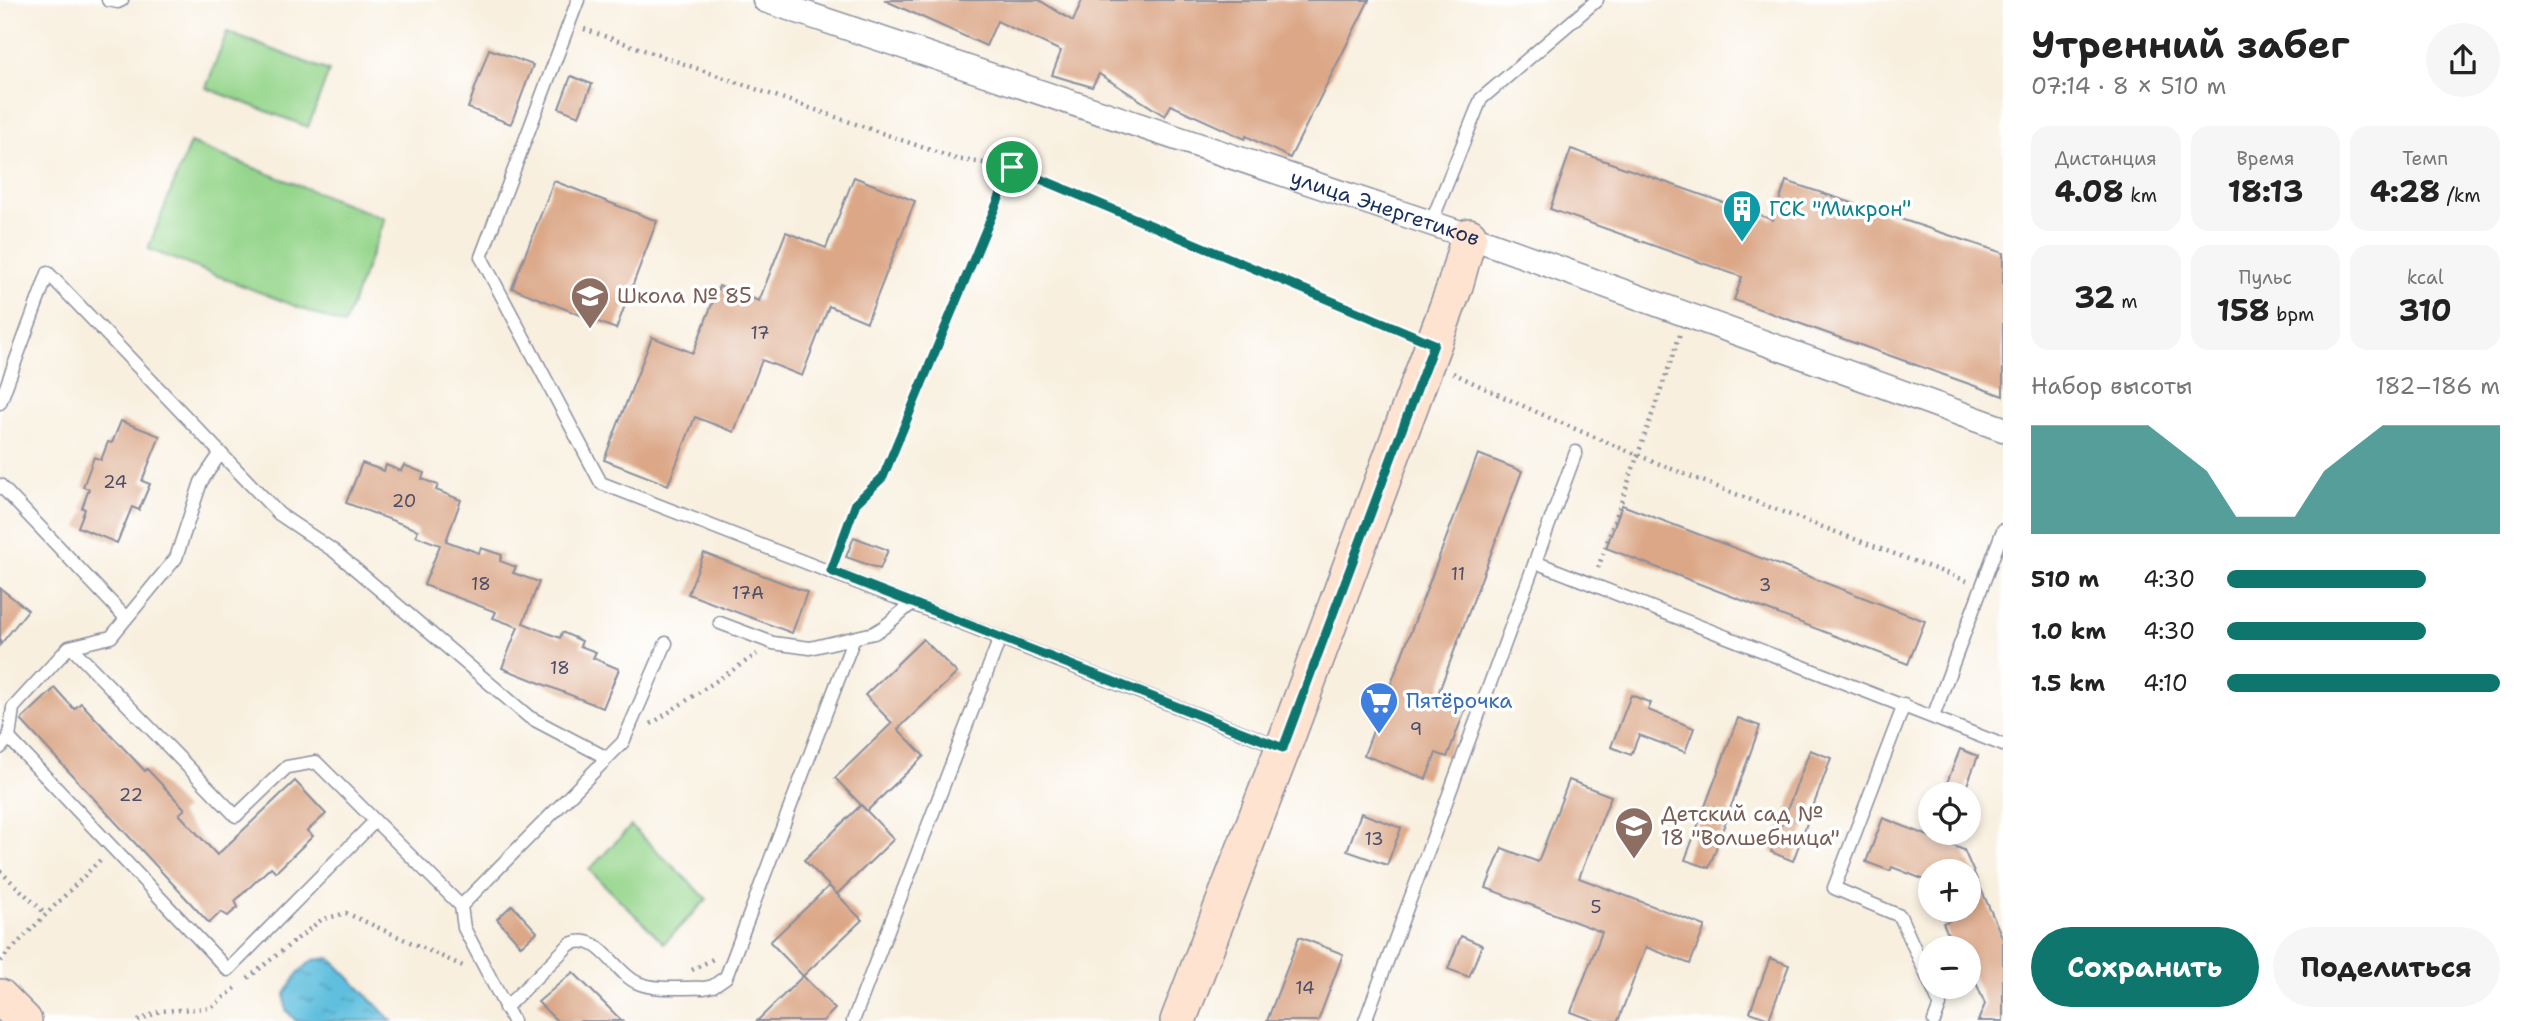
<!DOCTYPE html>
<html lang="ru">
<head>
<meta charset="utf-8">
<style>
  :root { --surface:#fff; --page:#f6f6f6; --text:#222; --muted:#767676; --accent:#0f766e }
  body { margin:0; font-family:"Shantell Sans",sans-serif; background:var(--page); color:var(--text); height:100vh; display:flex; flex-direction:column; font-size:26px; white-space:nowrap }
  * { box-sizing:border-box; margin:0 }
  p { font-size:23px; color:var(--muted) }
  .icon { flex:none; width:38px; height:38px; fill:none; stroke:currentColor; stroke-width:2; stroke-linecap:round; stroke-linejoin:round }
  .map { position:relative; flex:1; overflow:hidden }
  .drawer { display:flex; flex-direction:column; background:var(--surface); width:525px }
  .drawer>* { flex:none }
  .controls { position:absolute; left:1918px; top:782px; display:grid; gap:14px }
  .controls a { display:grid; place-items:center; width:63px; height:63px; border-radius:50%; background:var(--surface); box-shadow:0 4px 10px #0003; font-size:35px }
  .pin { position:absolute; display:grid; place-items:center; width:60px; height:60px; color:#fff; margin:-30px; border:4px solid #fff; border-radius:50%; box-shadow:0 2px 7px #0007 }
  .round { display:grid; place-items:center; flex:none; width:74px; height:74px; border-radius:37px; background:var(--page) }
  .head { display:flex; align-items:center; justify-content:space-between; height:119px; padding:0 28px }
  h1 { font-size:38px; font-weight:700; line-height:52px }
  .metrics { display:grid; grid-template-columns:repeat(3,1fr); gap:10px; height:119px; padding:7px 28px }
  .metrics div { display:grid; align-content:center; border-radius:18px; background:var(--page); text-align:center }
  .metrics b { font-size:30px; font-weight:700 }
  .metrics small { font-size:19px; font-weight:400 }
  .metrics p { font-size:19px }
  .chart { height:196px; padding:14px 28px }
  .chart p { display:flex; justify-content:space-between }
  .chart svg { width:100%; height:126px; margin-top:7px; fill:var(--accent); opacity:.7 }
  .primary-button { display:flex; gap:14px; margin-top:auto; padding:14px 28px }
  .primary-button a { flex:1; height:80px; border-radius:42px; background:var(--accent); color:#fff; font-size:28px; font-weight:700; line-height:80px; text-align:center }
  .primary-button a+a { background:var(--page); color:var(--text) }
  ul { padding:0 28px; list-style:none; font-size:23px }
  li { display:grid; grid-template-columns:112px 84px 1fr; align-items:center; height:52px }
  li i { height:18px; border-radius:9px; background:var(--accent) }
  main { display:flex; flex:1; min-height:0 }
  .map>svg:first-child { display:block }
  .pitch { fill:#96d68c; stroke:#588275; stroke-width:2 }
  .water { fill:url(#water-ripples); stroke:#3e779e; stroke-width:2 }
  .building { fill:#dba787 }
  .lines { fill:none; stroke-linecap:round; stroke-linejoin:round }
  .lane-casing { stroke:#8a8f9e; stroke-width:15 }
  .street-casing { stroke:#8a8f9e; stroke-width:27 }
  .secondary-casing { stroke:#8a8f9e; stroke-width:38 }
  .path { stroke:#8a8f9e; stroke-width:4.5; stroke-dasharray:2 5; stroke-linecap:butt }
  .lane { stroke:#fff; stroke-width:12 }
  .street { stroke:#fff; stroke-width:24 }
  .secondary { stroke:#fee3d1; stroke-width:35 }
  .route-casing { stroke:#fff; stroke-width:14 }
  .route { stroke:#0f766e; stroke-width:9 }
  .labels { text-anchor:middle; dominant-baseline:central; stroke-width:7; stroke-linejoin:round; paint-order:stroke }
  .number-label { font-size:18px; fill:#4b4d68 }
  .street-label { font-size:21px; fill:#1b2f5e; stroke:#fff }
  .culture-label { font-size:21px; fill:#0d838f; stroke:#fff; text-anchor:start }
  .education-label { font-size:21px; fill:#785e54; stroke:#fff; text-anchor:start }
  .shop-label { font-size:21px; fill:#366cbe; stroke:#fff; text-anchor:start }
</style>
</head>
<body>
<main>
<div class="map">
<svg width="2003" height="1021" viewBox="0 0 2003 1021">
  <defs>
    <pattern id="water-ripples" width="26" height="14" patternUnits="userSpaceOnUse" patternTransform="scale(1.75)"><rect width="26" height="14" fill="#60bfde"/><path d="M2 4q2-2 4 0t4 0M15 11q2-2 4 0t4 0" fill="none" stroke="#4e9cb7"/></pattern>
  </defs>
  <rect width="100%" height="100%" fill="#fff"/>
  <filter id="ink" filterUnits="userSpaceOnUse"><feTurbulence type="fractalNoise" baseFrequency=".0143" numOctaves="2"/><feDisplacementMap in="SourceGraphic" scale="14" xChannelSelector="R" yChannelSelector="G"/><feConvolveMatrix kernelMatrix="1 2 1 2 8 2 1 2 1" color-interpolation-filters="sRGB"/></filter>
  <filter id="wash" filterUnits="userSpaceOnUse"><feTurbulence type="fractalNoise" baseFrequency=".00686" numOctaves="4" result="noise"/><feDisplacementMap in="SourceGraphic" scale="28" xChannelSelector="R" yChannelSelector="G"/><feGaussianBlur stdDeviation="1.57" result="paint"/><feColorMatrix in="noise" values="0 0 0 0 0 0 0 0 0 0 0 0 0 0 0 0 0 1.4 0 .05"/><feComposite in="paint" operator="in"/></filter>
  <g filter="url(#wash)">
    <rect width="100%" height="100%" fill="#f8efde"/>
    <!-- pitch -->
    <g class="pitch">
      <polygon points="227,32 329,71 308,127 206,88"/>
      <polygon points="190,143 385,219 344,325 148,249"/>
      <polygon points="631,826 707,899 664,943 589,870"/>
    </g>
    <!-- water -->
    <polygon class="water" points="330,958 392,1021 296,1021 286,1010 285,994 298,973 313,960"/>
    <g id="blocks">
      <!-- building -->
      <g class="building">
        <polygon points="884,0 1039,0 1073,21 1082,0 1369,0 1290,158 1246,136 1245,139 1171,105 1165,116 1099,74 1092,87 1052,75 1061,51 997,21 986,46"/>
        <polygon points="489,49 533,65 511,124 468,108"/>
        <polygon points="571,76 592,84 579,116 559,108"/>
        <polygon points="1571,149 1773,220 1786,181 2003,253 2003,396 1734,300 1742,277 1550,209"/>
        <polygon points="854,177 915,201 867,322 829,306 802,376 762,360 734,432 695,417 668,485 604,460 652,337 693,353 719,286 759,301 786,232 826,248"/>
        <polygon points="554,181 657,221 616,329 512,288"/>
        <polygon points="121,421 160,436 142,481 150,484 139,510 132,507 117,543 78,527 85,509 82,508 89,489 83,487 94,457 101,460 108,442 112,443"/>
        <polygon points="1478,454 1522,471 1438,694 1467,705 1447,757 1436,753 1426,779 1364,755"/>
        <polygon points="362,463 384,471 386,465 401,471 404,465 424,473 422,479 438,485 436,490 461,500 446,541 479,553 481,548 502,555 500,561 516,567 513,573 539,582 523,623 560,638 562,632 582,641 580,646 596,652 593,658 619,669 603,708 502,668 518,627 493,618 496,612 424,585 440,545 416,536 418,530 346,503"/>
        <polygon points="1622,505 1925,621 1908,664 1606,548"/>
        <polygon points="854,537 888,550 880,569 846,557"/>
        <polygon points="704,553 807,592 792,633 688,594"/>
        <polygon points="0,588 28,610 0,645"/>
        <polygon points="923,639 957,673 898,729 924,756 867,811 835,778 892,723 865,695"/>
        <polygon points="55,688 74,709 81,703 145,771 147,769 185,809 179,814 217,855 295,781 326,814 307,831 313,836 276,872 271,867 235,901 238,907 228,916 221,912 209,923 21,720"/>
        <polygon points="1631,695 1651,703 1648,710 1694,728 1685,752 1639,735 1631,755 1611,747"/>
        <polygon points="1738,718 1760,726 1709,868 1685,860"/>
        <polygon points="1960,749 1978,756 1965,790 1947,783"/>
        <polygon points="1810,750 1831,758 1793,861 1771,852"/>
        <polygon points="1569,780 1611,796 1579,878 1705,926 1690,964 1646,947 1618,1021 1595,1021 1571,1012 1602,932 1486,888 1502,848 1538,862"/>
        <polygon points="861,805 894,839 837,894 804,860"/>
        <polygon points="1361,813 1401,828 1387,865 1347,851"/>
        <polygon points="1883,818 1964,850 2003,939 2003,1021 1978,1021 1985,1004 1969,966 1969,948 1954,948 1943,923 1949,921 1944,910 1969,910 1969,872 1930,872 1930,882 1892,867 1890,871 1866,862"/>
        <polygon points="829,886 862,920 803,976 770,942"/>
        <polygon points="512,905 537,932 521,946 497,919"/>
        <polygon points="1461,936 1482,945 1469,977 1448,969"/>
        <polygon points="1299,937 1343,954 1318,1021 1267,1021"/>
        <polygon points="1770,958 1789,965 1769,1019 1750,1012"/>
        <polygon points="573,972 622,1021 557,1021 538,1002"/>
        <polygon points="803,976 835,1009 823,1021 757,1021"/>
      </g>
    </g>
  </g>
  <g filter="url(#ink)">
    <use href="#blocks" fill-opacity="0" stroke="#8a8f9e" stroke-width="2"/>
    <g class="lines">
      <!-- lane casing -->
      <g class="lane-casing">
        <g id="lane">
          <polyline points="108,0 118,2 122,0"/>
          <polyline points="578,0 481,257 601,483 1283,748"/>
          <polyline points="1431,223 1481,99 1597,0"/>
          <polyline points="0,403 48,273 279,514 334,551 529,717 607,758"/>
          <polyline points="1576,452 1535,562 2003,745"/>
          <polyline points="0,485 126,618"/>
          <polyline points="720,623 773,643 810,648 874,633 884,627 911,604"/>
          <polyline points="71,647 236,816 287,767 316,762 461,906"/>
          <polyline points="1904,705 1834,888 1900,916 1930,983"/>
          <polyline points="1933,717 2003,530"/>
          <polyline points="9,738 228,970 375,821"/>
          <polyline points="0,748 9,738 13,708 69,647 111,637 176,558 201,482 220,454"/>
          <polyline points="1932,987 1940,1005 1934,1021"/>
          <path d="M505,1008L570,944C600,931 614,973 638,983C657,991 684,987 704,988L713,986L726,977L854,638"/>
          <polyline points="513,1021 464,928 461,906 623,742 666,643"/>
          <polyline points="853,1021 1000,638"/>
          <polyline points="1365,1021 1535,562"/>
        </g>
      </g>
      <!-- street casing -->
      <g class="street-casing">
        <g id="street">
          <path id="s1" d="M765,0L1469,236L2003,429"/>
        </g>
      </g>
      <!-- secondary casing -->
      <g class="secondary-casing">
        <g id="secondary">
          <polyline points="0,997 24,1021"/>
          <polyline points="1178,1021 1283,748 1455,286 1469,236"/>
        </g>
      </g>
      <!-- path -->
      <g class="path">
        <polyline points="584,29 956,159 1012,167 1408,333"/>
        <path d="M1453,373C1619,454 1794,516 1967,581"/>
        <polyline points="837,556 856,503 883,477 1012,167"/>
        <polyline points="1598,568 1680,335"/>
        <polyline points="651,724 757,654"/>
        <polyline points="0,871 46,914"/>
        <polyline points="0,961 102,858"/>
        <polyline points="692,970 715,958"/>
        <polyline points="248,978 321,920 346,913 465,967"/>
        <polyline points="138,1021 160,1011 211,1008 238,986"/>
      </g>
      <!-- lane -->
      <use href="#lane" class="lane"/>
      <!-- street -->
      <use href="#street" class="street"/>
      <!-- secondary -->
      <use href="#secondary" class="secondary"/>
    </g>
  </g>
  <g class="lines" filter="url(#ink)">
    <!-- route casing -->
    <g class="route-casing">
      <polygon id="route" points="1012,167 1434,344 1283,748 831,571 856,503 883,477"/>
    </g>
    <!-- route -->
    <use href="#route" class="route"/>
  </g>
  <!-- icons -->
  <defs>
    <g id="building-pin" transform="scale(2.0125)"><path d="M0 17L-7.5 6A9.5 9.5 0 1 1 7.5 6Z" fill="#0f9aa8" stroke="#fff"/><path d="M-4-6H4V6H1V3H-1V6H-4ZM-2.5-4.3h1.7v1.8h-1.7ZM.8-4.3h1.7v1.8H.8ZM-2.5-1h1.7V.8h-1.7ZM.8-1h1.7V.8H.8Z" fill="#fff"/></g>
    <g id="school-pin" transform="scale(2.0125)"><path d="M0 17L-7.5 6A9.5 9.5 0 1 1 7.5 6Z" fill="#8d6e63" stroke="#fff"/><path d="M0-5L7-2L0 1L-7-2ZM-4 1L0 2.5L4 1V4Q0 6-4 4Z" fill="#fff"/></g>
    <g id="supermarket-pin" transform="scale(2.0125)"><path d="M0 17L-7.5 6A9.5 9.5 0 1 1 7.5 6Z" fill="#3f7fe0" stroke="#fff"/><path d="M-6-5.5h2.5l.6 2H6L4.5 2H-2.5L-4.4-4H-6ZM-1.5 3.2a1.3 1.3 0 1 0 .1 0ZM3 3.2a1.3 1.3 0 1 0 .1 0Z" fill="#fff"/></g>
  </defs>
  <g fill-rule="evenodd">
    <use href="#building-pin" x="1742" y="209"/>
    <use href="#school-pin" x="590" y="296"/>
    <use href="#supermarket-pin" x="1379" y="701"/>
    <use href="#school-pin" x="1634" y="826"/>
  </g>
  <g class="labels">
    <!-- number labels -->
    <g class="number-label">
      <text x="760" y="333">17</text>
      <text x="115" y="482">24</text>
      <text x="404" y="501">20</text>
      <text x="1458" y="574">11</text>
      <text x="481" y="584">18</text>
      <text x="1765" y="585">3</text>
      <text x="748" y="593">17А</text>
      <text x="560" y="668">18</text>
      <text x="1416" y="729">9</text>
      <text x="131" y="795">22</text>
      <text x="1374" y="839">13</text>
      <text x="1596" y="907">5</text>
      <text x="1305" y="988">14</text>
    </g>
    <!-- street labels -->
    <g class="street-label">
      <text stroke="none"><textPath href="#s1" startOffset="654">улица Энергетиков</textPath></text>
    </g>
    <!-- culture labels -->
    <g class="culture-label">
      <text x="1769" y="209">ГСК "Микрон"</text>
    </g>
    <!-- education labels -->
    <g class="education-label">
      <text x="617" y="296">Школа № 85</text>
      <text x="1661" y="814">Детский сад №<tspan x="1661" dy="24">18 "Волшебница"</tspan></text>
    </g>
    <!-- shop labels -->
    <g class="shop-label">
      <text x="1406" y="701">Пятёрочка</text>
    </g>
  </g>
</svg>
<div class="controls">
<a><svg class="icon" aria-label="locate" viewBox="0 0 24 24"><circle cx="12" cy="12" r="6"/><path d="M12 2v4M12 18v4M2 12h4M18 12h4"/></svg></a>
<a>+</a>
<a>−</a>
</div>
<div class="pin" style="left:1012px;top:167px;background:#1e9e55"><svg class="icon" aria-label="arrive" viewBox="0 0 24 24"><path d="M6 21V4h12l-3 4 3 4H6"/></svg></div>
</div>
<section class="drawer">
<div class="head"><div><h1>Утренний забег</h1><p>07:14 · 8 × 510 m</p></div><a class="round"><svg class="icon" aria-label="share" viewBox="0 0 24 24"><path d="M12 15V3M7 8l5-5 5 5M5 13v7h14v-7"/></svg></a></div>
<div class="metrics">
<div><p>Дистанция</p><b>4.08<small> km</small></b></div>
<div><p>Время</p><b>18:13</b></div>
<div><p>Темп</p><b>4:28<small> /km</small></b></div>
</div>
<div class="metrics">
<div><b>32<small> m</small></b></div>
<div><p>Пульс</p><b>158<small> bpm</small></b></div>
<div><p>kcal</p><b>310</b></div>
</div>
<div class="chart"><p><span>Набор высоты</span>182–186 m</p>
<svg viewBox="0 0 160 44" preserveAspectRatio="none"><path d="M0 44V6L10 6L20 6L30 6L40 6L50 14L60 22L70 38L80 38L90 38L100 22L110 14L120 6L130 6L140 6L150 6L160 6V44z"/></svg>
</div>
<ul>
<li><b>510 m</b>4:30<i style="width:73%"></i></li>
<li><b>1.0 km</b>4:30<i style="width:73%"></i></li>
<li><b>1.5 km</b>4:10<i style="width:100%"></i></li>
</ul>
<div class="primary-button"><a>Сохранить</a><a>Поделиться</a></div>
</section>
</main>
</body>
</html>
